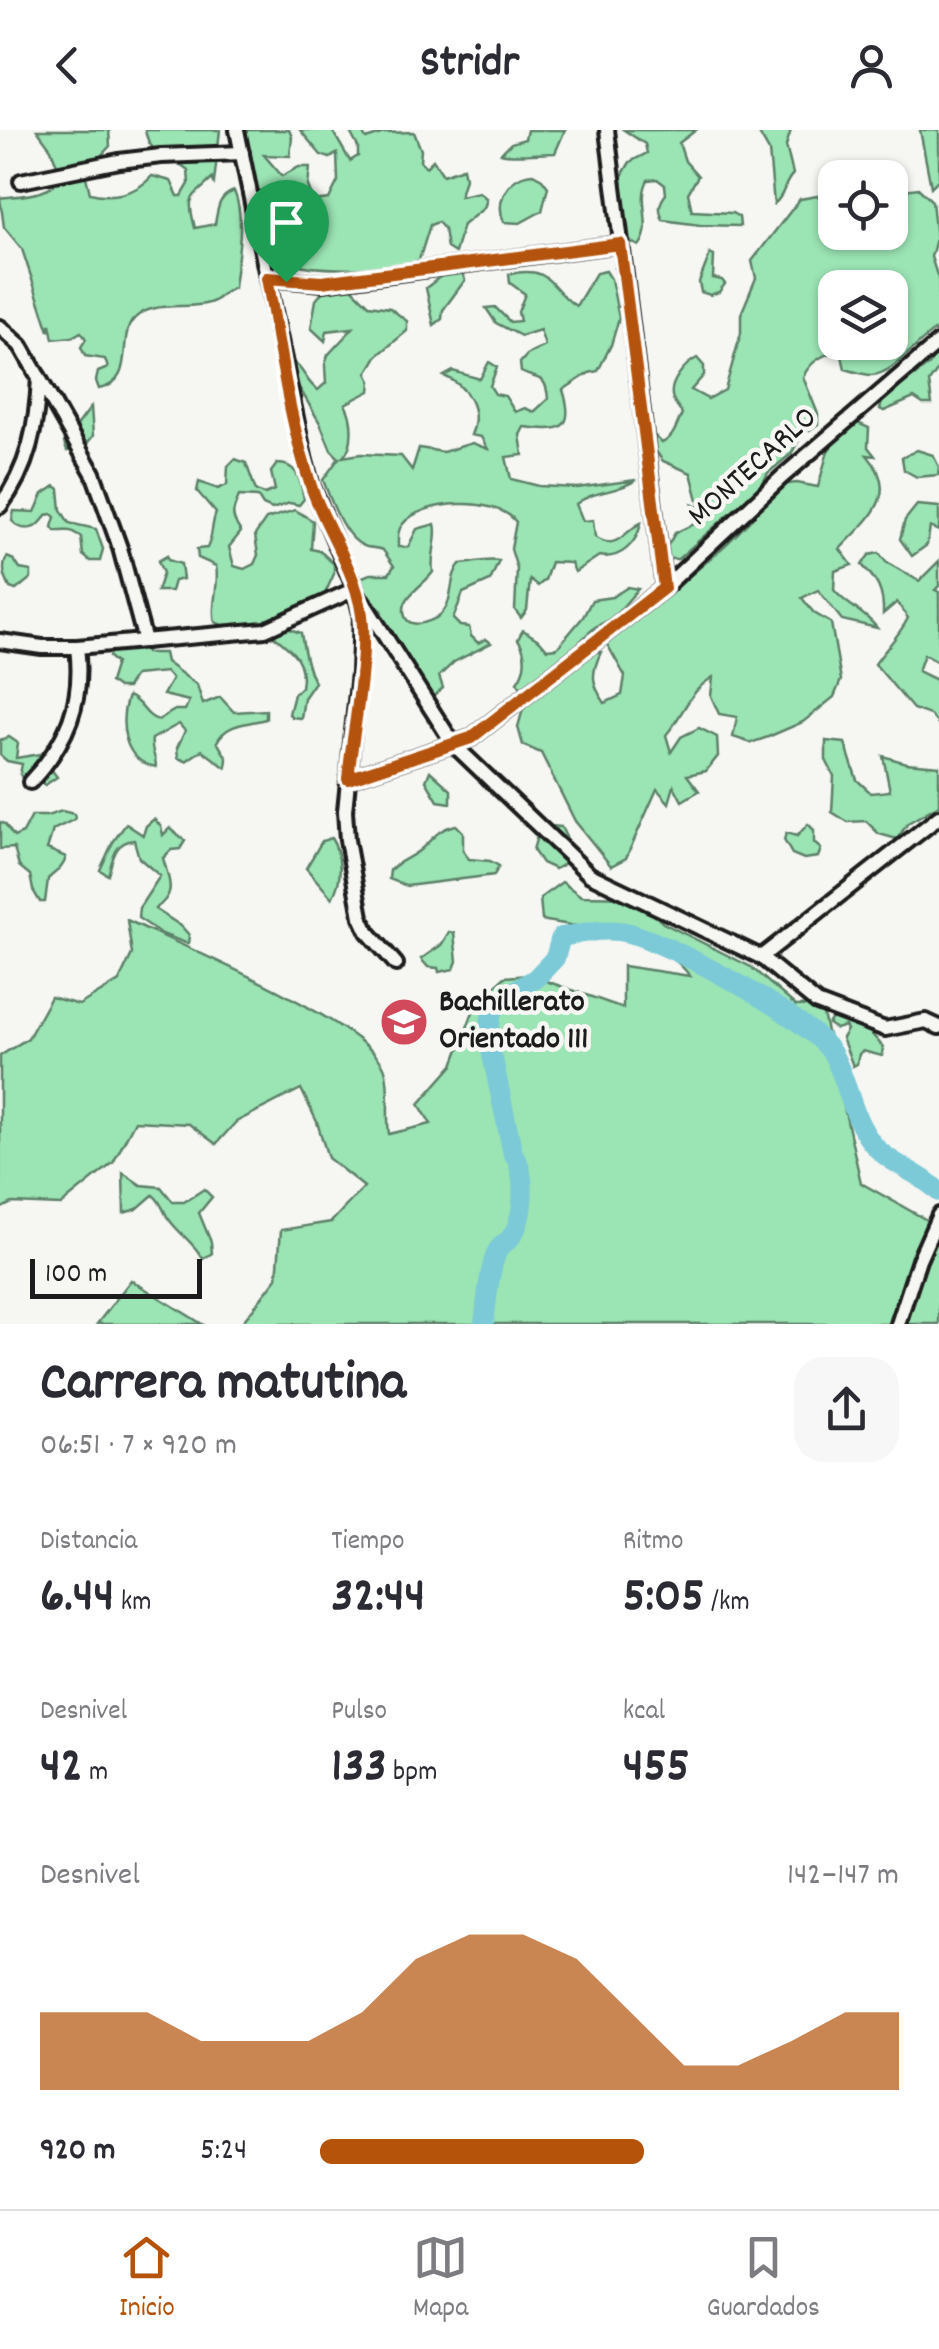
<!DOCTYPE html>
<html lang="es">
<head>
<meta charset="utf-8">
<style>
  :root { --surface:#fff; --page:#f7f7f7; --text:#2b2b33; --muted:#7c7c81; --line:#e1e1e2; --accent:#b45309 }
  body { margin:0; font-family:Dekko,sans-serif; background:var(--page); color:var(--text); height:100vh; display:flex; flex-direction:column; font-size:38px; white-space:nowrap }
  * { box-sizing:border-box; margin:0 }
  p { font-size:32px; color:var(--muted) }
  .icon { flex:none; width:55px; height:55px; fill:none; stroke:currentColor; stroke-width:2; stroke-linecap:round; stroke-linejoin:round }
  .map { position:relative; height:1194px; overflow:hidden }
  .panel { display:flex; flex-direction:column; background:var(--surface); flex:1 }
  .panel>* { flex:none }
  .tools { position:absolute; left:818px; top:30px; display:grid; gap:20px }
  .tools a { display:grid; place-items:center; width:90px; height:90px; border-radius:20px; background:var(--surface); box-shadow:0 2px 8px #0004; font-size:50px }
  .scale { position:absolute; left:30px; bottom:25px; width:172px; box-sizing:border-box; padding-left:10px; border:5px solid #1c1c1c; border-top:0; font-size:28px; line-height:35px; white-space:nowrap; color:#1c1c1c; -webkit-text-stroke:8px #f6f6f2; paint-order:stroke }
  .pin { position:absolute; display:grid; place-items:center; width:85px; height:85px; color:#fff; margin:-102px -42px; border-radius:50% 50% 50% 0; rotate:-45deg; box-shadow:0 0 10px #0007 }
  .pin .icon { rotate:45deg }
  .round { display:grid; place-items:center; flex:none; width:105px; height:105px; border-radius:30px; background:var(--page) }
  .overview { display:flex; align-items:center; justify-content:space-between; height:170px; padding:0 40px }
  h1 { font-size:55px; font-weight:700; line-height:75px }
  .figures { display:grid; grid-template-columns:repeat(3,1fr); gap:15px; height:170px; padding:10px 40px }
  .figures div { display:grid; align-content:center }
  .figures b { font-size:50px; font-weight:700 }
  .figures small { font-size:28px; font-weight:400 }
  .figures p { font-size:28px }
  .chart { height:280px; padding:20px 40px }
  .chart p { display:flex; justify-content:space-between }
  .chart svg { width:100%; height:180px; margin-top:10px; fill:var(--accent); opacity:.7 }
  ul { padding:0 40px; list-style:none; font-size:32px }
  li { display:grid; grid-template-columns:160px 120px 1fr; align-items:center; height:75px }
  li i { height:25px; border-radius:12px; background:var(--accent) }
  header { display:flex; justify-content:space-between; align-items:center; height:130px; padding:0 40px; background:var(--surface); font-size:45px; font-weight:700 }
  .menu { display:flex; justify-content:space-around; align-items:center; height:140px; border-top:2px solid var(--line); background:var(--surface); font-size:28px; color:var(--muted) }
  .menu a { display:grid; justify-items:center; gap:5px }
  .menu .on { color:var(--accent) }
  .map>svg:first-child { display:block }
  .green { fill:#9be4b4; stroke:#5c8068; stroke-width:2.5; fill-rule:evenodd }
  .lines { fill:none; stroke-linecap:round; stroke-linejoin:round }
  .river { stroke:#7bcad7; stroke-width:20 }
  .minor-casing { stroke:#1c1c1c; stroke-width:20 }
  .minor { stroke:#f6f6f2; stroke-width:12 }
  .route-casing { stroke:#fff; stroke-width:20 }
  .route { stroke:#b45309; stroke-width:12 }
  .labels { text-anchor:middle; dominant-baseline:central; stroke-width:9; stroke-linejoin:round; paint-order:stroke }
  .street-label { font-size:32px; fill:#1c1c1c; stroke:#f6f6f2 }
  .poi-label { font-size:32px; font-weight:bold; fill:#1c1c1c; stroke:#f6f6f2; text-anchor:start }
</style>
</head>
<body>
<header><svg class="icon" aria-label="back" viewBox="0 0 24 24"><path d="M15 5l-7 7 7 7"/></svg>Stridr<svg class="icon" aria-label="person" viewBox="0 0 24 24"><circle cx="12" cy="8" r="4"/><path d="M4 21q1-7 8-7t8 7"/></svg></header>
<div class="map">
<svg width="939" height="1194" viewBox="0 0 939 1194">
  <rect width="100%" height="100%" fill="#f6f6f2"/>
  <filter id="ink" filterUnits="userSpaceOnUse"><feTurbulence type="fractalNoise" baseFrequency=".01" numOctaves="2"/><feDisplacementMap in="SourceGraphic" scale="20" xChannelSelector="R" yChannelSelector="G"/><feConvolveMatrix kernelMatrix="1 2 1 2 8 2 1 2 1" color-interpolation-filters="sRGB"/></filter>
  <g filter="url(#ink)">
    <!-- green -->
    <g class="green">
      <path d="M37,0H109L110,16L85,43L90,63C113,69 137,63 152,46L171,51L178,66H182L189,54L188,40C170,25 150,28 145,0H220L214,53L212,49C191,70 186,64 195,98L215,94C218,78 218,67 234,61C246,89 237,128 234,158C223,161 220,170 209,173C187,180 151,170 134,189C116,207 137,252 99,259L96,251L98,242L108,238L105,229L85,226L81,217L86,209L81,202L72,207L53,209L50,194L49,201L22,119L4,97L0,68C20,65 51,67 61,46L51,19Z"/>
      <path d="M242,0H289L292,7L290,26L264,25L282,46L299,37H310L308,56L314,71L329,69L338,51L337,23L330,28L321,25L300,0H332L350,31L358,26V17L349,0H361L366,9L384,3L414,2L421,20L420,31L426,37L433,30L443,45L463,38L465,48L460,66L479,62L487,69L484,78L463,95L455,123L447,118L444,99L438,92L430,95L419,130L410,134C385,139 312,142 291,132C282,128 278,123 273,116Z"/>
      <path d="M527,0H565L555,23C541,23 511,27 501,23L511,13L525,9Z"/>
      <path d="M624,0H696L679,13L685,31L698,46L688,63L692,81L732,83L739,87L740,96L700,95L663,90C658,79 659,73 666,64L665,55L657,49L648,50C636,72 655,96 639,116L631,112L626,104L620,49L630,32L647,23L645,14Z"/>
      <path d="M757,0H791L786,16L793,44C783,54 785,66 774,74L769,21Z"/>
      <polygon points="920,0 939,0 939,49 931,57"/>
      <path d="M533,44L542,49L548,57L542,81L520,93L504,92C494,70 510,45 533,44Z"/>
      <path d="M918,58L932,71L936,109L931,127L939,151V198C918,209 893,246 870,245C862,244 853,241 845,239L841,221C824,223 810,232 803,247L818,284V294L802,305L791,324L768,343L755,368L736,378L678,429H667L665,420L675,403L694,394L697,384L693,375L700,378L691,343L663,331L652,316L655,306L662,313C675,307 676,295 682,284C680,278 675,275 673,269C667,254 685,234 697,228L704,236V245L691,260L708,269L725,260L741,203V184L756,148L752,131L800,69L835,63V102H890V62ZM835,158H890V212H835Z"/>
      <polygon points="710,124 714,126 713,148 722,150 725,154 719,162 710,165 701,162 699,152"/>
      <polygon points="461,141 465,150 443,180 442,189 434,195 426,158 441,146"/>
      <path d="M606,141L611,149L619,188L611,215L598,241L589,243L563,260C577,303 557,301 524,297L520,305L523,325L506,327L511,349L539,356L577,358L636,350C618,363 593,360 576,374L583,391L593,390L595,407C617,422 624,401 641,393C637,414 620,430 599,426L575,442L571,433L551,432L545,450L538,456L530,450L527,480L521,488L515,480L517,439L511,419L516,392C497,366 421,369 402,395C397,401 398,409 398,417H408L417,399L435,394C439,409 430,423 433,442C426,453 404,465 404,479C403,502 431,493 440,485C455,472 448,447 460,434C474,433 486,429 499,431L490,451L463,463L453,489L460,496L469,497L471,506L478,513L486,509L491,513L454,532L439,546L443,558L435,565L426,567L386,499L381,480L367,466L360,448L370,444H389L394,436L383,420C378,418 372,418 367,417C344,411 331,370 323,350L339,328L331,320L320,293L290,242L293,232C305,240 306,253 318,260L326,253L325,235L328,225L353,198L327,201L325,211L311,198L316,170L328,155L347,153L369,175L390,178L407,191V201L377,226L367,243L371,251L370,261L345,274C353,288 355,315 343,327L361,324L401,326L412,340L419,318L443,322L472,313L488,319L481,307L471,305C482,281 467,255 444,246L453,241L480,249L489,232L497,237L490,256L495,264L505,266L515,282L525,278L534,282L548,269C546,243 538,251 521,242L520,233L527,225L545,216L540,200L521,206L496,193L486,178L495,177L510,192L520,191L518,182L525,164L510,153L509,144C554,135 548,158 576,176L596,143Z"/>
      <polygon points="939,217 939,238 929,252 932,274 923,274 914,268 884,281 880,279 883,269 929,235"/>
      <polygon points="91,277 93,306 83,318 67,321 64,313"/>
      <path d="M851,290L869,298L868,317L875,326L867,325C902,365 868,389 840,419L852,435L835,441L834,460C847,476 864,481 877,498L842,490L818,460L802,468L814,483L831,493L841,550L834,567L803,592L768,607L751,613L733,607L737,587L719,584L711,566L713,547C688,562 684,584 666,605L671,622L681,607L699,598L717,607L718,626L706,641L687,645L699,661L682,671L674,656L669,673L657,659L626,728L611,736L575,691L541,623L523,615L518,597L523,579L580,522H601C591,543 591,554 605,573L622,565L625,546L607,514C620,490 644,480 666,464C708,433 748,398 779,355L797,353L818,357L828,321Z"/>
      <polygon points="917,320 933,325 939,337 938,345 917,347 904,340 902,328"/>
      <path d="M235,329L246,333L256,361L265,364L275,360L271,342L277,334C299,334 300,351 304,369L299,375L290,373L272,379L263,375L258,367L239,366C232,382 230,386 241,402L229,417L234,436L244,439L254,434L258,425L255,405L266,389L295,380L313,391L311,419L320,421L334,434V444L317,481L269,491L265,500H233L215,492C210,476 220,456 216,436L198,428L197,419L207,418C213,407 211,395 216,383L197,361L199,352L218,359L227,355L228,336Z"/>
      <path d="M55,356L59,359L61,380L69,393L96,399L103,419L100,431H90L83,425L81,407C66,397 70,402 55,401L52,397L55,387L52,384L46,385C39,399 24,404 12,391L14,381L35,382L43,364Z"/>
      <polygon points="917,375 939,377 939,401 930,397 927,415 912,426 900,409 905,390"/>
      <path d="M879,423L886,432L919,451L939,431V456L935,460L939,462V533L924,524L918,541L939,551V595L930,585L913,579L875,534C886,518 899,506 908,488L897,472L883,484C884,462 877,450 862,435L869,425Z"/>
      <polygon points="167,426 168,430 181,434 183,449 174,451 171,461 157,461 163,443 158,431"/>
      <path d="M7,427L14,430L20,439L31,441V448L16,460L10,458C5,447 1,439 7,427Z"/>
      <path d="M628,457L638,459L613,488L595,497L554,537L522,559L517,552C527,539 527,522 518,509L523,500L540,511L547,519L557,518L583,487L592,470L612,467Z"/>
      <path d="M284,497L301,503C303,516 307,542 315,552L304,568L301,588L292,587L289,584L294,564L301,557C306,531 293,521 275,507V502Z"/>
      <path d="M145,511L146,523H164L166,532L197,555L203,574L220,567L234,582L266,580V589C248,594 226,593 217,612L227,628L226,638L202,620L186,631L178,628L177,618L185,601L179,594L152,609C150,620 156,626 156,637C122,631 119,592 128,566C142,571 144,586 158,590L175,580H185L189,571L163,565L172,549L166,542L135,545L127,558H118L110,552L116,533L109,527L111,518Z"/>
      <polygon points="9,607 18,613 16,628 40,624 39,633 51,639 57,647 45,655 40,652 39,647 25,653 20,644 22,634 7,631 0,625 0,610"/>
      <polygon points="826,611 845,613 857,650 871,663 890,661 883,626 906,633 939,636 939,675 908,693 897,709 879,704 866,691 848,692 832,682 834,646 826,630"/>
      <polygon points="430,641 451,660 451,673 438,671 426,651"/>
      <path d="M62,681L74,684L75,689L53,700L47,719L66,727C63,739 56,741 48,749L45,772H40L33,760L30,745L19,736L14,718L0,719V692L5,694L14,707L23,703L32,686H47Z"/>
      <path d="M154,689L161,696L163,705L170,698L185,711L180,719L171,720L163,728C169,751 178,763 155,779L181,796L189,805L188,814L162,804L138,788L139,778L160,746L139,728L134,710C114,712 113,729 108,745L100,740L113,712L126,694L143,705L146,696Z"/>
      <polygon points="808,694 814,700 814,713 821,719 818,727 804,729 792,724 784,710 786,703 797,706"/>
      <path d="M456,695L463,702V721L469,729L490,731L499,736L494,745L407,756L389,749L390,740C399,731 410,728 420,720C433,709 437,699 456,695Z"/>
      <polygon points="550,696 561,697 572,719 569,731 555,739 542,733 533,720 537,706"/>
      <path d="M331,708C342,725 343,750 332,768L306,738L322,711Z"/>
      <path d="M562,752L581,766L635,767L663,793L751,837L796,876L821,875L861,1053L939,1097V1194H241L277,1148L281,1100L331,1092L364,1057L328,1028L317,992L301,959L236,992L216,1014L189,994L135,991L113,1033L61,1075L12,1073L0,1079V926L28,908L51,867L79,875L119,851L132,824L127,790C181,815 358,889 383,935C391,949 386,986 389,1004L431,994L419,974L453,935L477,871L505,847L529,845L623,878V836L690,846C656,801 594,801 542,790L540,768Z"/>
      <polygon points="449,802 454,803 457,831 454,839 439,842 438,838 428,837 421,829 441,815"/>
      <path d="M841,885C861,890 871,903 883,917L882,926L863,921L859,924L857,934L853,936L842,908L847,900L845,896L836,899L828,894L833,887Z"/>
      <path d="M123,1043L141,1055L161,1057L173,1072H184L204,1059L212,1067L199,1083L211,1112L212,1123L203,1129C195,1114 181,1105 171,1092C163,1083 163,1073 153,1065L137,1079L124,1083Z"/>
      <polygon points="131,1150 202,1194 97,1194"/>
    </g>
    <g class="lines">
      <!-- river -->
      <path class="river" d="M484,1194C487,1171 488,1146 496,1124C499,1115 506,1114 511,1107C525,1088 527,1041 513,1024L488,906L492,881L512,862L535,849L555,828L561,807C583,803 607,797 629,803C671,814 810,888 832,923C849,952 850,985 872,1013C891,1036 919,1041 939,1062"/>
      <!-- minor casing -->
      <g class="minor-casing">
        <g id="minor">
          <polyline points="237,0 304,327 312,357 355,459 361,484 359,542 345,681 347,710 361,787 368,802 396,834"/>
          <polyline points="607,0 664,458"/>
          <polyline points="21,51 119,31 161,26 242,23"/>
          <polyline points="267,148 323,153 620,114"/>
          <polyline points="0,197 21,216 93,343 120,418 145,511"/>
          <path d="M0,376C29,338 37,295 39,247"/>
          <polyline points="362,470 454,615 590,745 761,827 817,873 885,899 926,891 939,897"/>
          <polyline points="0,511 42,517 77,517 265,500 355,459"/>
          <polyline points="348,649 471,608 664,458 782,347 939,212"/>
          <path d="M30,652C67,613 84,572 77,517"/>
          <polyline points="761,827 939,687"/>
          <polyline points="898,1194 919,1130 939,1085"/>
        </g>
      </g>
      <!-- minor -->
      <use href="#minor" class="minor"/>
    </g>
  </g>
  <g class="lines" filter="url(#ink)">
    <!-- route casing -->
    <g class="route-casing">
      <path id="route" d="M620,114L664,458L471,608L348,649C353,599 365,546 363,496C361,448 328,403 312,359C289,292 280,218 267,148L322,152Z"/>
    </g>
    <!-- route -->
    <use href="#route" class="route"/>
  </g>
  <!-- icons -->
  <defs>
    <g id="school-disc" transform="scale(2.5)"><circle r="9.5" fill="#d1495b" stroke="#f6f6f2"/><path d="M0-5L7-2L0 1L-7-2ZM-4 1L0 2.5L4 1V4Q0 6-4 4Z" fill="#fff"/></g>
  </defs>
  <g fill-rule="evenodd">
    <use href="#school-disc" x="404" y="892"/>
  </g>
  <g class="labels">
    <!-- street labels -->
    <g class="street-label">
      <text transform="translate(754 338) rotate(-42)">MONTECARLO</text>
    </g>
    <!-- poi labels -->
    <g class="poi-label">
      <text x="439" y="874">Bachillerato<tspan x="439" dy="37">Orientado 111</tspan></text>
    </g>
  </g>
</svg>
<div class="tools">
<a><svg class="icon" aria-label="locate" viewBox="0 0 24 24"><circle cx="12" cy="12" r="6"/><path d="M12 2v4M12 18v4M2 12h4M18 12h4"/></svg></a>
<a><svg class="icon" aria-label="layers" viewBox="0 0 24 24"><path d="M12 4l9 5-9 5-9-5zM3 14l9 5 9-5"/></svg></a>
</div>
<div class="scale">100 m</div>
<div class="pin" style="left:286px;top:152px;background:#1e9e55"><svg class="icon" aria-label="arrive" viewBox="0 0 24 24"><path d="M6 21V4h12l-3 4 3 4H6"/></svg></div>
</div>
<section class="panel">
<div class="overview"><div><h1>Carrera matutina</h1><p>06:51 · 7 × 920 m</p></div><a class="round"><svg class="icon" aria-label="share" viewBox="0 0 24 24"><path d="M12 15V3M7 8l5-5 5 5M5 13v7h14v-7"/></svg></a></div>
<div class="figures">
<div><p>Distancia</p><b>6.44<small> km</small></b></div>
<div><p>Tiempo</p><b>32:44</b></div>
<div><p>Ritmo</p><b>5:05<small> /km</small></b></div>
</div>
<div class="figures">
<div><p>Desnivel</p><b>42<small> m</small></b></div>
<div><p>Pulso</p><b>133<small> bpm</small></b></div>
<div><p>kcal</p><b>455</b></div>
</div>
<div class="chart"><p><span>Desnivel</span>142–147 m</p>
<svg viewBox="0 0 160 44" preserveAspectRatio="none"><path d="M0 44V25L10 25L20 25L30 32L40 32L50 32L60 25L70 12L80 6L90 6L100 12L110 25L120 38L130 38L140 32L150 25L160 25V44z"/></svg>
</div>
<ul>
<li><b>920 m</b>5:24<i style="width:56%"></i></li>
</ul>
</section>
<nav class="menu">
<a class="on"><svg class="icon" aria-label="home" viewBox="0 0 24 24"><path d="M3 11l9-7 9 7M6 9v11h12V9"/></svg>Inicio</a>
<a><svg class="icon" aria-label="map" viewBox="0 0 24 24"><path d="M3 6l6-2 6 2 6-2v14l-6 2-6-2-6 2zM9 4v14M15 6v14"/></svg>Mapa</a>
<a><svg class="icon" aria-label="saved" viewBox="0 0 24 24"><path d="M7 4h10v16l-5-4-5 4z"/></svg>Guardados</a>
</nav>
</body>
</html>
